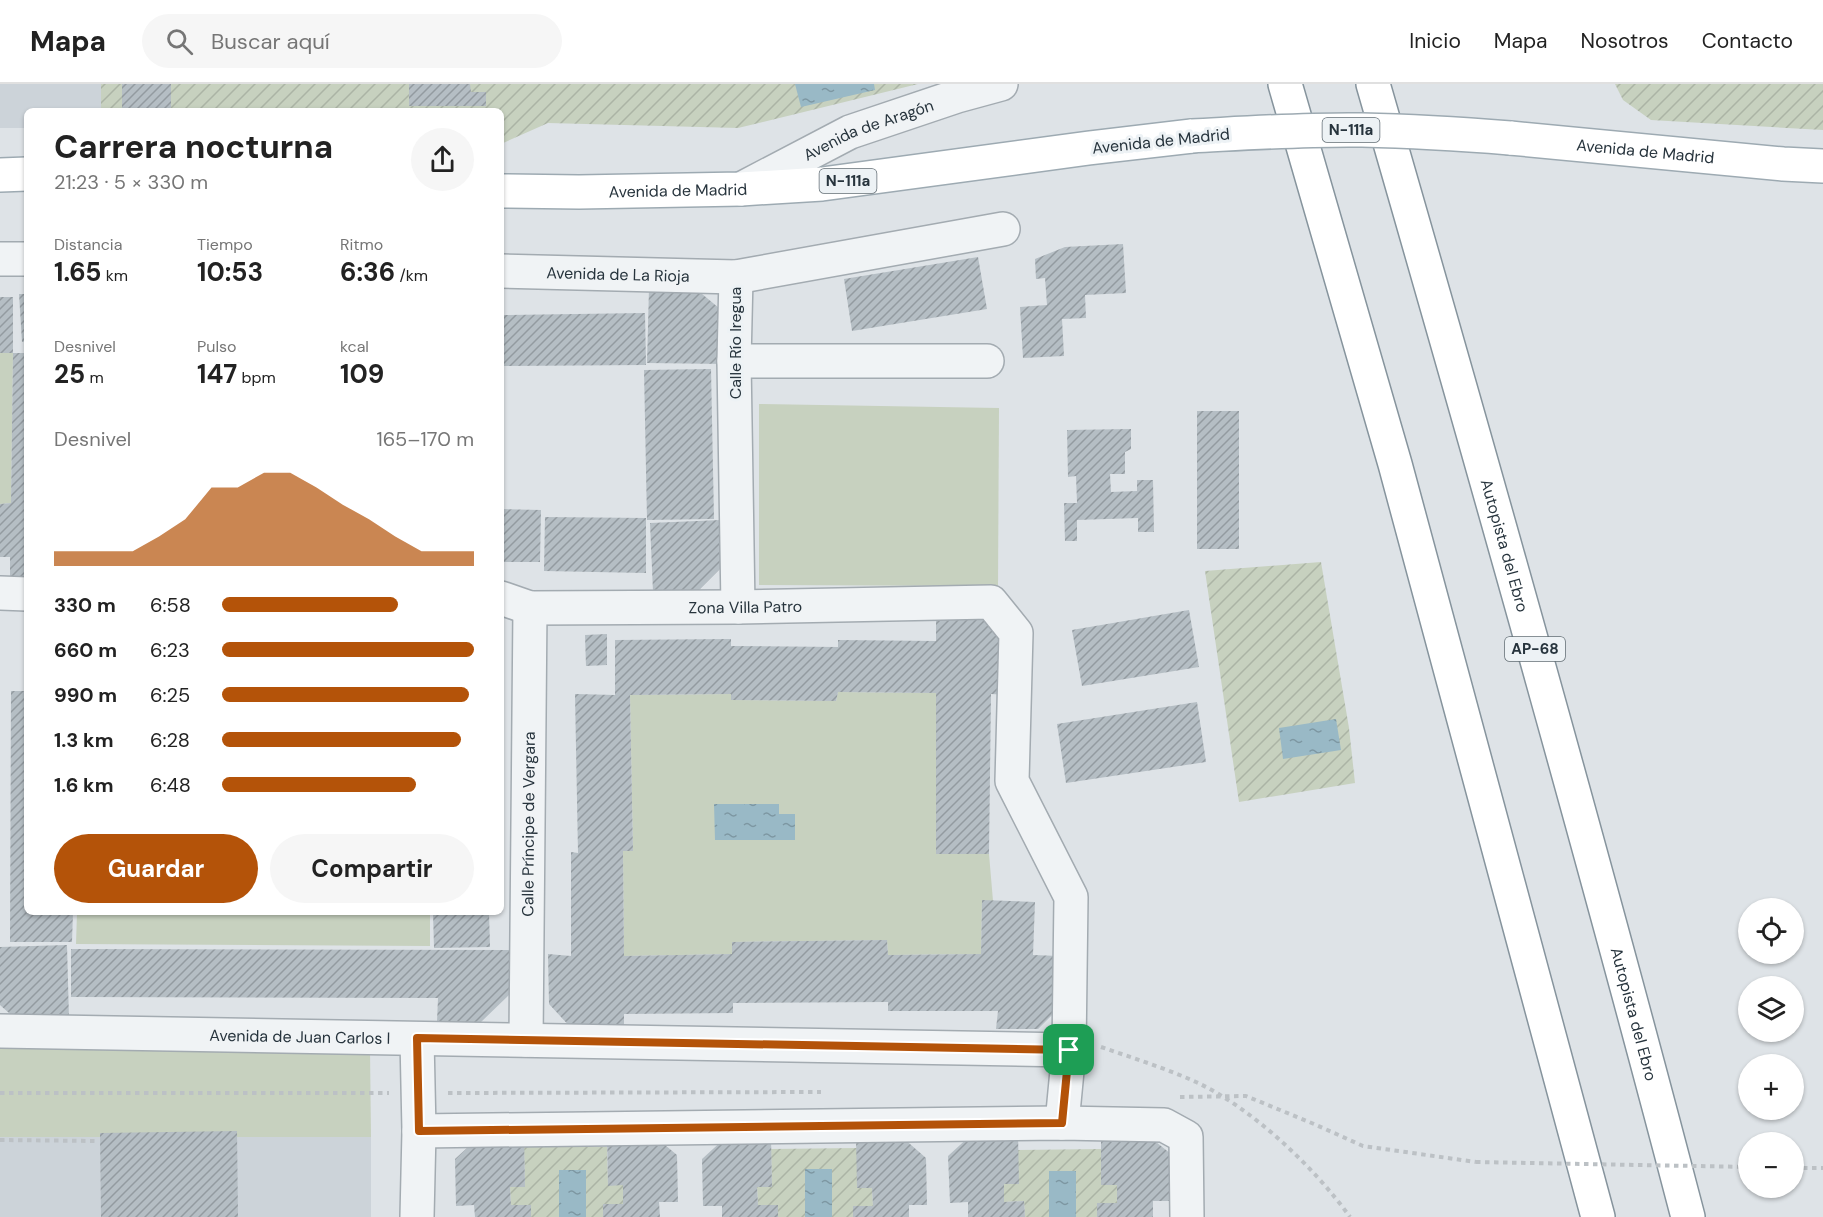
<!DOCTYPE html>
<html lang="es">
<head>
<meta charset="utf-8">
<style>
  :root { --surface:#fff; --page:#f6f6f6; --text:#222; --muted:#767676; --line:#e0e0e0; --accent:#b45309 }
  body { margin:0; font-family:"DM Sans",sans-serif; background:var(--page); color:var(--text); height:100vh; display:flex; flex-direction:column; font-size:22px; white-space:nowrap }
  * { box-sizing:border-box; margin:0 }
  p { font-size:20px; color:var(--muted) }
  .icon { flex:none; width:33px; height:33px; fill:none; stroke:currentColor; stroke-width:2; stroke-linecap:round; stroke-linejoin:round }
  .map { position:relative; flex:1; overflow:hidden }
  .drawer { position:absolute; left:24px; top:24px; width:480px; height:807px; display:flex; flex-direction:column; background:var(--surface); border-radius:9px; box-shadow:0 2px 4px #0004 }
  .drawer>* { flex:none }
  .tools { position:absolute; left:1738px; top:814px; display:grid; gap:12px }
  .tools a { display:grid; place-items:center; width:66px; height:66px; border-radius:50%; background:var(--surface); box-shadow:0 2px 4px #0004; font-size:30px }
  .pin { position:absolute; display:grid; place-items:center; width:51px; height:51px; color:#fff; margin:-26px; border-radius:12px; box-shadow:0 3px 9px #0006 }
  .round { display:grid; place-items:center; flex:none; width:63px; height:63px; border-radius:32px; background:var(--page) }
  .overview { display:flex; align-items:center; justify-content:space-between; height:102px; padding:0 30px }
  h1 { font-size:33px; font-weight:700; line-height:45px }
  .stats { display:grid; grid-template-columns:repeat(3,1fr); gap:9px; height:102px; padding:6px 30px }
  .stats div { display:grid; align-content:center }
  .stats b { font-size:26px; font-weight:700 }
  .stats small { font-size:16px; font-weight:400 }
  .stats p { font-size:16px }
  .chart { height:168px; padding:12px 30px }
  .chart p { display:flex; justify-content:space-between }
  .chart svg { width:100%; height:108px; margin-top:6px; fill:var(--accent); opacity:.7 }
  .button { display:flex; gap:12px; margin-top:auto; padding:12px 30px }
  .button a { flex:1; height:69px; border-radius:36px; background:var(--accent); color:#fff; font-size:24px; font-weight:700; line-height:69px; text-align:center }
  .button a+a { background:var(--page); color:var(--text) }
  ul { padding:0 30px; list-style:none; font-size:20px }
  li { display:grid; grid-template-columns:96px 72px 1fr; align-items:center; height:45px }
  li i { height:15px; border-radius:8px; background:var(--accent) }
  header { display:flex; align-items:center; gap:36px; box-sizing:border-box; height:84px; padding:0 30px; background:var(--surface); border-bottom:2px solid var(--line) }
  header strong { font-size:28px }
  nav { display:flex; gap:33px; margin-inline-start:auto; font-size:21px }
  .search { width:420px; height:54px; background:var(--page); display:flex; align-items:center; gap:15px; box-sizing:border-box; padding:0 21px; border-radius:33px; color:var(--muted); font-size:22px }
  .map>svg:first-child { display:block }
  .built { fill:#ccd3d9 }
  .park { fill:#c7d1bf }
  .garden { fill:url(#garden-furrows) }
  .water { fill:url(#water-ripples) }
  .building { fill:url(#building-hatch) }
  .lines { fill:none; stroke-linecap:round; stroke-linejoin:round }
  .minor-casing { stroke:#a3abb1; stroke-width:36 }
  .major-casing { stroke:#9daab2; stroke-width:36 }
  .highway-casing { stroke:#86949d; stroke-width:36 }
  .path { stroke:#bcc1c5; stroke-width:4; stroke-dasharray:4.5 4.5; stroke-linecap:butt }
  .minor { stroke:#f0f3f5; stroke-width:33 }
  .major { stroke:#fff; stroke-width:33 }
  .highway { stroke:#fff; stroke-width:33 }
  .major-bridge-casing { stroke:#9daab2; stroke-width:36; stroke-linecap:butt }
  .path-bridge { stroke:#bcc1c5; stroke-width:4; stroke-dasharray:4.5 4.5; stroke-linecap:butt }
  .major-bridge { stroke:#fff; stroke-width:33 }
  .route-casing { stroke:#fff; stroke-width:12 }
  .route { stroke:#b45309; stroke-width:8 }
  .labels { text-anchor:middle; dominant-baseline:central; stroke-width:6; stroke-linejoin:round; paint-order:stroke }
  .shield { fill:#edf2f5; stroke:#626d74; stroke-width:1.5 }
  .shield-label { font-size:15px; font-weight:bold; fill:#27343d }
  .street-label { font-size:16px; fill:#27343d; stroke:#edf2f5 }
</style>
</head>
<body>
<header>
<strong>Mapa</strong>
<div class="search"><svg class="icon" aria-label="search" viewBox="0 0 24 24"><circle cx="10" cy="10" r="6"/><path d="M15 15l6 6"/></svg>Buscar aquí</div>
<nav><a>Inicio</a><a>Mapa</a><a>Nosotros</a><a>Contacto</a></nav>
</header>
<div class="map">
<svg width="1823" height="1133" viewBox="0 0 1823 1133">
  <defs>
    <pattern id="garden-furrows" width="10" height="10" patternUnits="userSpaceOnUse" patternTransform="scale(1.5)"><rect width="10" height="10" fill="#c7d1bf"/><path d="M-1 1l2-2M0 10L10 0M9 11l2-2" fill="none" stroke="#abb4a5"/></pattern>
    <pattern id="water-ripples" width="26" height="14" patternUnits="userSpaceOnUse" patternTransform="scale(1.5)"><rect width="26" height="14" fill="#99b9c6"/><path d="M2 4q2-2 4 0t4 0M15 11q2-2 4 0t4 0" fill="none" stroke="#7d97a2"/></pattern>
    <pattern id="building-hatch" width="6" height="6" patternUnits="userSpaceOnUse" patternTransform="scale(1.5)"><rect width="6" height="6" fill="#b5bec4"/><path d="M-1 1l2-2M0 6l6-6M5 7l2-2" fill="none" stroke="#939ba0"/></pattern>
  </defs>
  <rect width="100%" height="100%" fill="#dee3e7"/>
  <!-- built -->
  <g class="built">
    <polygon points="0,0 101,0 101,27 27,27 27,44 0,44"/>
    <rect x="0" y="1053" width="371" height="80"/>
  </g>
  <!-- park -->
  <g class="park">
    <polygon points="0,269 13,269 11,419 0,420"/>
    <polygon points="759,320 999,324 998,502 759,501"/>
    <polygon points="838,608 936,609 936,769 989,770 993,817 982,817 981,870 888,871 887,856 732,858 732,870 624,872 623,767 633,767 630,611 731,610 731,616 836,617"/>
    <polygon points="77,828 430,828 430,862 76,860"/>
    <polygon points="0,960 370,965 371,1053 0,1053"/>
  </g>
  <!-- garden -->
  <g class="garden">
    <polygon points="101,0 918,0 738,44 548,39 501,60 501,27 101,27"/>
    <polygon points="1615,0 1823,0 1823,46 1651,36 1623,16"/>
    <polygon points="1321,478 1349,644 1355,699 1239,718 1205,487"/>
    <polygon points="524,1063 607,1063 608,1101 623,1101 623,1120 603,1120 603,1133 531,1133 531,1121 511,1121 510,1103 525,1103"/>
    <polygon points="857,1064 857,1104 872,1104 873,1122 853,1123 853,1133 778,1133 778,1121 758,1121 757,1103 772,1103 771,1065"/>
    <polygon points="1101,1065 1117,1101 1117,1119 1097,1119 1097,1133 1025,1133 1024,1117 1004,1118 1004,1100 1018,1066"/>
  </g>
  <!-- water -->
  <g class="water">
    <polygon points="795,0 874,0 875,6 801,23"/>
    <polygon points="1336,635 1341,666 1283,675 1279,644"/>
    <polygon points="714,720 779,720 779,730 795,730 795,756 715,756"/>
    <rect x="805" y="1085" width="27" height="48"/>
    <rect x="559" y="1086" width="27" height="47"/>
    <rect x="1049" y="1087" width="27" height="46"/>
  </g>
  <!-- building -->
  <g class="building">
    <rect x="122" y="0" width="49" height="27"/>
    <polygon points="409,0 470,0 471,8 486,8 486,22 409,22"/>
    <polygon points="1123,160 1126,209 1085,211 1086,234 1062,235 1064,272 1023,274 1020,223 1047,221 1045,194 1036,195 1035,175 1065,163"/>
    <polygon points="978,173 987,225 852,247 844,195"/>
    <polygon points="649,204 696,205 725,229 725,280 647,279"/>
    <polygon points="19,210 27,210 27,257 22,258"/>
    <rect x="0" y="213" width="13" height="56"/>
    <polygon points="645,229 646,281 501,282 501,231"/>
    <polygon points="13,269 27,269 27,498 10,497 10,473 0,473 0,420 11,419"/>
    <polygon points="711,285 714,435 647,436 644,286"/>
    <rect x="1197" y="327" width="42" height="138"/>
    <polygon points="1131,345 1131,365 1125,368 1125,390 1110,390 1111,408 1137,407 1137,396 1153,396 1154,448 1138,448 1138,434 1077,436 1077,457 1065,457 1064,419 1077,419 1076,392 1068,393 1067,346"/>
    <polygon points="501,425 541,426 540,478 501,478"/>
    <polygon points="545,433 646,434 646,489 544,487"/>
    <polygon points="721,436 723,482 699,506 653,508 650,439"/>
    <polygon points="1189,526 1199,583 1082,602 1072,546"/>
    <polygon points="936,532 982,532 1009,560 1009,611 991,610 989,770 936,770 936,609 838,608 836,617 731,616 731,610 630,611 633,767 623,767 624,872 732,870 732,858 887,856 888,871 981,870 982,816 1035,818 1033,871 1059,872 1059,924 1038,945 996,945 998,927 888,927 888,918 733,919 733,929 624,930 624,947 573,946 549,920 548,870 571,872 571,768 578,769 575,610 615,611 615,556 731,555 731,562 838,563 838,556 936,557"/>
    <polygon points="607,550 607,581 586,582 585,551"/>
    <polygon points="11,607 27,607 27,828 73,828 72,858 10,858"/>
    <polygon points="1197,618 1206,678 1066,699 1057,640"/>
    <polygon points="433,828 489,828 490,863 434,864"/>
    <polygon points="67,861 69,935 18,937 0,921 0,863"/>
    <polygon points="71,865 509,866 509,911 481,938 437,938 438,914 71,913"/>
    <polygon points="237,1047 238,1133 101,1133 100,1049"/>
    <polygon points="1018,1049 1019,1100 1004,1100 1004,1118 1024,1117 1025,1133 968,1133 968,1118 950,1119 948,1072 972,1050"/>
    <polygon points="1101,1050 1146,1050 1171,1070 1172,1117 1153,1117 1153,1133 1097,1133 1097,1119 1117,1119 1117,1101 1101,1101"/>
    <polygon points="607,1051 653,1051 677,1071 678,1118 659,1118 660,1133 603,1133 603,1120 623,1120 623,1101 608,1102"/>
    <polygon points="524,1052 525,1103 510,1103 511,1121 531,1121 531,1133 475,1133 474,1121 456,1122 455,1075 479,1053"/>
    <polygon points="771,1053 772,1103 757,1103 758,1121 778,1121 778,1133 722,1133 722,1122 703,1122 702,1075 725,1054"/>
    <polygon points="902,1053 926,1074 927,1121 909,1121 909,1133 853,1133 853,1122 873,1122 872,1104 857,1104 856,1054"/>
  </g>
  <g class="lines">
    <!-- minor casing -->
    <g class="minor-casing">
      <g id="minor">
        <path id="s1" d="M741,105L850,48L957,12L1001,0"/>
        <polyline points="0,175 27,175"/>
        <path id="s2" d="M501,187L736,193L1003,145"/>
        <polyline points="736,193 734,277 738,523"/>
        <polyline points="734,277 987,277"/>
        <polyline points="0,509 27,510"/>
        <path id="s3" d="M501,514L530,524L738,523L991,518L1016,549L1012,697L1071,813L1069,966L1062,1039"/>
        <path id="s4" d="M0,947L1069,966"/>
        <polyline points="417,955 419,1047 417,1133"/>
        <path id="s5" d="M526,956L530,524"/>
        <polyline points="419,1047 1062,1039 1164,1041 1186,1053 1187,1133"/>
      </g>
    </g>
    <!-- major casing -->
    <g class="major-casing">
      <g id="major">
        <path id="s6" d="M1510,54L1783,80L1823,82"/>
        <polyline points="0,91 27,90"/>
        <path id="s7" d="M501,107L579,108L741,105L822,100L1089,64L1192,52"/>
      </g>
    </g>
    <!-- highway casing -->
    <g class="highway-casing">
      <g id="highway">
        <polyline points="1285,0 1395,380 1598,1133"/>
        <path id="s8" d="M1373,0C1482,377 1589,754 1688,1133"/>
      </g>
    </g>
    <!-- path -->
    <g class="path">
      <path d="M1101,963C1133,974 1165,984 1196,998C1252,1024 1314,1083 1350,1133"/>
      <polyline points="0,1009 389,1009"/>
      <polyline points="448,1009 821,1008"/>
      <polyline points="1180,1013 1246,1012 1314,1040 1363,1062 1476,1078"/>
      <polyline points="0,1056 96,1057"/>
      <polyline points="1794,1084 1823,1084"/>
    </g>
    <!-- minor -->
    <use href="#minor" class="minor"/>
    <!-- major -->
    <use href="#major" class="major"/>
    <!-- highway -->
    <use href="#highway" class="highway"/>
    <!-- major-bridge casing -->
    <g class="major-bridge-casing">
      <path id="major-bridge" d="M1192,52C1249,49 1305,45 1362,46C1412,47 1461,50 1510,54"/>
    </g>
    <!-- path-bridge -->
    <polyline class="path-bridge" points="1476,1078 1749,1083"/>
    <!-- major-bridge -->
    <use href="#major-bridge" class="major-bridge"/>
  </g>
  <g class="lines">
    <!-- route casing -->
    <g class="route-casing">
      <polygon id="route" points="417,954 1069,966 1062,1039 419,1047"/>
    </g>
    <!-- route -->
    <use href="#route" class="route"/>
  </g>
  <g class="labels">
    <!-- shield labels -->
    <g class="shield">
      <rect x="1322.5" y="34" width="57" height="24" rx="4.5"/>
      <rect x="819.5" y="85" width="57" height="24" rx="4.5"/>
      <rect x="1505" y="553" width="60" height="24" rx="4.5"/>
    </g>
    <g class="shield-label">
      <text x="1351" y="46">N-111a</text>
      <text x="848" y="97">N-111a</text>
      <text x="1535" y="565">AP-68</text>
    </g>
    <!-- street labels -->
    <g class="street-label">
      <text stroke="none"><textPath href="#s1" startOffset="141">Avenida de Aragón</textPath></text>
      <text transform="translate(1161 57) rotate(-6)">Avenida de Madrid</text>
      <text stroke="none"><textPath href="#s6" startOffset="136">Avenida de Madrid</textPath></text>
      <text stroke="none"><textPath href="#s7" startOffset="177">Avenida de Madrid</textPath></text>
      <text stroke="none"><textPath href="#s2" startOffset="117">Avenida de La Rioja</textPath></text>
      <text transform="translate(735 259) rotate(-90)">Calle Río Iregua</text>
      <text stroke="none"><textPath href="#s8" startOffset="480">Autopista del Ebro</textPath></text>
      <text stroke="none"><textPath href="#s3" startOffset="246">Zona Villa Patro</textPath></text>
      <text stroke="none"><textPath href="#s5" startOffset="216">Calle Príncipe de Vergara</textPath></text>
      <text stroke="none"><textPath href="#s8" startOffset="966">Autopista del Ebro</textPath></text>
      <text stroke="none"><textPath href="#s4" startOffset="300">Avenida de Juan Carlos I</textPath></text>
    </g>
  </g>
</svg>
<div class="tools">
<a><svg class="icon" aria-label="locate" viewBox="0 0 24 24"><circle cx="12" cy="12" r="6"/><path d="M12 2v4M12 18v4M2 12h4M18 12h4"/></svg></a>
<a><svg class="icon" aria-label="layers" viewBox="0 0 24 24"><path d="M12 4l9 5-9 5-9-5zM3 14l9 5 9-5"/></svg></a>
<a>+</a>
<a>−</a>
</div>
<div class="pin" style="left:1069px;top:966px;background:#1e9e55"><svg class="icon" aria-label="arrive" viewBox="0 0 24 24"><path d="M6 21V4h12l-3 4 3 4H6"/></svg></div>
<section class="drawer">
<div class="overview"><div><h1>Carrera nocturna</h1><p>21:23 · 5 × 330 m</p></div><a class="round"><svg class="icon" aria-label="share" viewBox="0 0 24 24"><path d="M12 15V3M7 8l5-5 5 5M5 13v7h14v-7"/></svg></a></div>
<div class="stats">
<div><p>Distancia</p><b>1.65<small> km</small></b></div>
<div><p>Tiempo</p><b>10:53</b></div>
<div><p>Ritmo</p><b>6:36<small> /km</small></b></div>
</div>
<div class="stats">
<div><p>Desnivel</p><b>25<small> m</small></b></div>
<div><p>Pulso</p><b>147<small> bpm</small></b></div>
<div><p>kcal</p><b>109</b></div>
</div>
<div class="chart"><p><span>Desnivel</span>165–170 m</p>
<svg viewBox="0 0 160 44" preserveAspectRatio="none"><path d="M0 44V38L10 38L20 38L30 38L40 32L50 25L60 12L70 12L80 6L90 6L100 12L110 19L120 25L130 32L140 38L150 38L160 38V44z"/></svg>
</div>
<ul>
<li><b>330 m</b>6:58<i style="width:70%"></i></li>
<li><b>660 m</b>6:23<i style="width:100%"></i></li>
<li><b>990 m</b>6:25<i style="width:98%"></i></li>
<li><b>1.3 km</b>6:28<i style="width:95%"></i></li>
<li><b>1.6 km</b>6:48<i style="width:77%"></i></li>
</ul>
<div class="button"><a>Guardar</a><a>Compartir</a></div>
</section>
</div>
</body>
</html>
